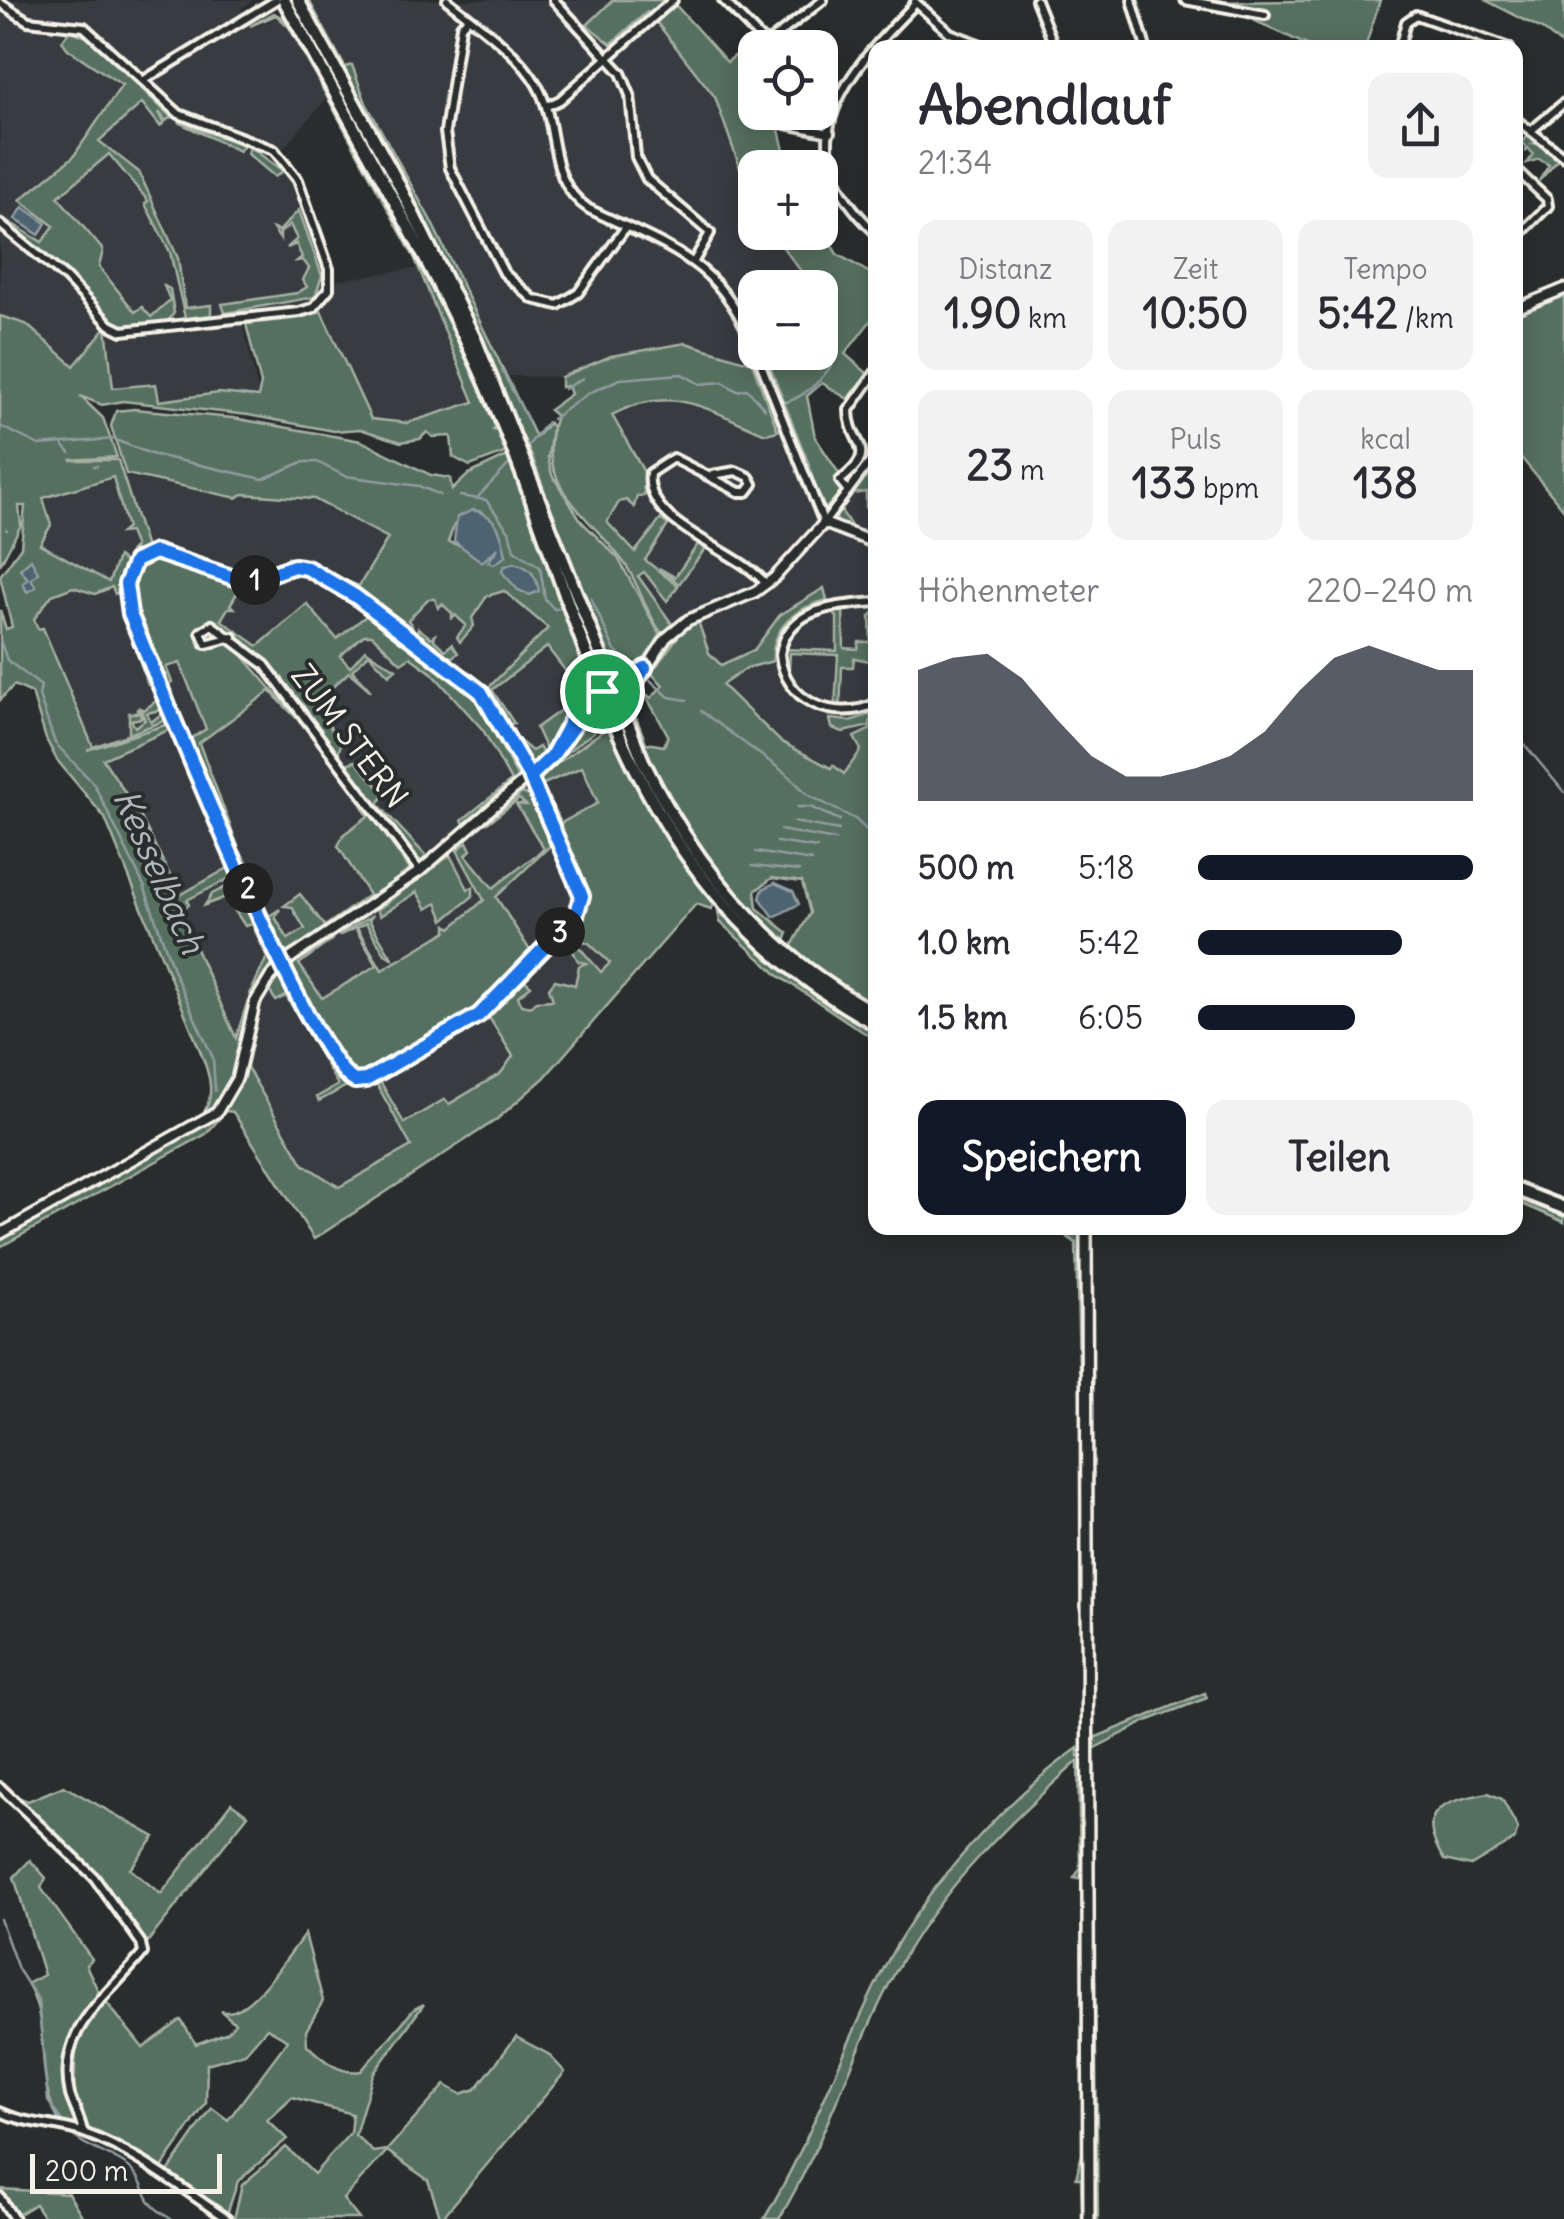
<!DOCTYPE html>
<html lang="de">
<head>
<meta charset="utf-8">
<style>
  :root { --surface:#fff; --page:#f2f2f3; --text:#2b2b33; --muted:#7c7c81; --accent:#111827 }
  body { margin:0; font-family:Delius,sans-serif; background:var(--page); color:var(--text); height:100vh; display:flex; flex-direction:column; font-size:38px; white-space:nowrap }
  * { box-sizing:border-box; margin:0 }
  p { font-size:32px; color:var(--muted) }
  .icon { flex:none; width:55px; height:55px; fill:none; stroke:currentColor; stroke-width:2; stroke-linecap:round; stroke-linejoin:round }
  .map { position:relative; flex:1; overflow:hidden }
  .side { position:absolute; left:868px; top:40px; width:655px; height:1195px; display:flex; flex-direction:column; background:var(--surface); border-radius:20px; box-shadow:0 5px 25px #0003 }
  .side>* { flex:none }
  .buttons { position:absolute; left:738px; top:30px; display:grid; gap:20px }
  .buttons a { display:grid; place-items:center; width:100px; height:100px; border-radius:20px; background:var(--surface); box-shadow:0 5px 25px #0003; font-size:50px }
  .scale { position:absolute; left:30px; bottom:25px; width:192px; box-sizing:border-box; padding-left:10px; border:5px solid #f4f1e8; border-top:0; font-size:28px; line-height:35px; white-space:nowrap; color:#f4f1e8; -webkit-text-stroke:8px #2a2d2e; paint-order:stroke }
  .pin { position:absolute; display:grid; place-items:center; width:85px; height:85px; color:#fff; margin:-42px; border:5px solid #fff; border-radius:50%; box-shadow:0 2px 10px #0007 }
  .km { position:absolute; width:50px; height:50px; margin:-25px; border-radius:50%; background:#222; color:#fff; font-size:28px; line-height:50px; text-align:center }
  .round { display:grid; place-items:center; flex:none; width:105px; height:105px; border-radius:20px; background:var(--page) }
  .headline { display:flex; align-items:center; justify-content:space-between; height:170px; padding:0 50px }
  h1 { font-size:55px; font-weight:800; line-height:75px }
  .figures { display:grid; grid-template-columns:repeat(3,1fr); gap:15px; height:170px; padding:10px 50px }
  .figures div { display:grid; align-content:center; border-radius:20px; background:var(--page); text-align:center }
  .figures b { font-size:42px; font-weight:800 }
  .figures small { font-size:28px; font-weight:400 }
  .figures p { font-size:28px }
  .chart { height:280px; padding:20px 50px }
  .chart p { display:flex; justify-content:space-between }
  .chart svg { width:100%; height:180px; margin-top:10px; fill:var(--accent); opacity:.7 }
  .cta { display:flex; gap:20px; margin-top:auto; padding:20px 50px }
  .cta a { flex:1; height:115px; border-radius:20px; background:var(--accent); color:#fff; font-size:40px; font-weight:800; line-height:115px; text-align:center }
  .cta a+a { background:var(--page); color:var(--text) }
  ul { padding:0 50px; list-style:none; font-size:32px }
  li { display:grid; grid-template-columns:160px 120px 1fr; align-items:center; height:75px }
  li i { height:25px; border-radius:12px; background:var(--accent) }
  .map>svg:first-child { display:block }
  .built { fill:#383a41 }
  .green { fill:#56705e; stroke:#a5b0a3; stroke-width:2.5; fill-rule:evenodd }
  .water { fill:#4d6371; stroke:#909ca1; stroke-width:2.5 }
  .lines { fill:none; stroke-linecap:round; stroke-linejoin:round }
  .stream { stroke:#909ca1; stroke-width:2.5 }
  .minor-casing { stroke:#f4f1e8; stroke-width:14 }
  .tertiary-casing { stroke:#f4f1e8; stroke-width:15 }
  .secondary-casing { stroke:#f4f1e8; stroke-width:16 }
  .primary-casing { stroke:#f4f1e8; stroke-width:18 }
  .minor { stroke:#2a2d2e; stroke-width:6 }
  .tertiary { stroke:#2a2d2e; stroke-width:8 }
  .secondary { stroke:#2a2d2e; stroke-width:9 }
  .primary { stroke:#2a2d2e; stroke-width:10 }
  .route-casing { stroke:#fff; stroke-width:20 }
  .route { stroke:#1a73e8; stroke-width:12 }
  .labels { text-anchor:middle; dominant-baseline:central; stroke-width:8; stroke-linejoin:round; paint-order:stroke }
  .street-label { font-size:32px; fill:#f4f1e8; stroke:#2a2d2e }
  .water-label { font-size:35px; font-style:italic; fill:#b1b8b8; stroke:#2a2d2e }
</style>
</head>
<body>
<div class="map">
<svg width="1564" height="2219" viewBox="0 0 1564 2219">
  <rect width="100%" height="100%" fill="#2a2d2e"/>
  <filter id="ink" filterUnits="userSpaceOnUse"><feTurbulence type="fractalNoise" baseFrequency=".01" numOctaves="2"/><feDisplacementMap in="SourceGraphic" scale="20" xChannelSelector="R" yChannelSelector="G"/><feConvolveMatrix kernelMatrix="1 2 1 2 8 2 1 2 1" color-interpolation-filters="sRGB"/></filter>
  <g filter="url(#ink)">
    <!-- built -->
    <g class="built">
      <polygon points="0,0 254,0 241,8 252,28 282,16 328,97 281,151 302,185 334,281 417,268 474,402 407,423 371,419 320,311 300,318 243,324 259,397 219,393 158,401 112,388 105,329 74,366 26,324 0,316"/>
      <polygon points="311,0 636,0 715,97 755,210 755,232 772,233 808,279 808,287 755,288 755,352 778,353 766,357 822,503 839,510 852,494 875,491 875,795 780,742 747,711 722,684 747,667 773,661 773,654 717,675 698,622 679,635 637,576 629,544 595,512 643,471 611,415 627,407 681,398 717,414 777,431 586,365 565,377 509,376 366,103 352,65 345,68"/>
      <polygon points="113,474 237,498 243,494 314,499 400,543 407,531 537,608 591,681 548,751 558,763 585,745 610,804 579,914 614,963 526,1056 412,1146 339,1187 304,1164 248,1068 238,1091 229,1084 234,1073 236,1038 172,900 180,895 138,812 102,758 87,751 33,635 42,497"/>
    </g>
    <!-- green -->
    <g class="green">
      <polygon points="613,0 671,0 727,62 754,41 759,47 755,48 755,112 775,113 788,167 755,168 755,210 715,97 650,14 647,12 611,44 587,25"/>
      <polygon points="1186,0 1210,2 1380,0 1365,48 1311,47 1245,16 1185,5"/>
      <polygon points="1485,0 1564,0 1564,46 1542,29"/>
      <polygon points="310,2 345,67 352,65 366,103 430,219 536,437 549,423 552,427 548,458 552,475 582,522 618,558 661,637 639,670 625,679 610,667 532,457 484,349 310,15"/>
      <path d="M274,13L293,24L447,308L498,424L493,430L502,433L507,452L470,466L453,457L451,436L433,437L427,432L420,439L401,442L360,429L334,431L248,415L123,401L102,405L80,396L103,418L117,457L70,460H118L147,551H131L135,547L129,532L121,533L127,528L113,477L43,498L51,525L40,544L109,582L118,557L128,564L120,592L115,594L112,587L95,594L73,587L52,595L34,619L38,629L43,628L93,747L129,734V713H137V708L142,718L131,720L135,727L145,720L140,708L144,710L156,701L160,710L147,713L151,722L164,712L158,701L163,704L169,719L87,750L171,723V729L103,759L138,812L180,895L228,868H235L234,876L187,900L189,905L179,911L236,1038L247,1003L250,1008L234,1073L209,1113L0,1231L201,1116C217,1097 209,1073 201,1053L105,818L57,760L46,739L32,693L14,685L0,700V610L6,629L12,627L0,576L21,547L25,506H19L21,525L0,565V316L26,324L74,366L106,327L113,388L156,384L159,401L219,393L258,397L261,384L246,324L300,318L321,311L371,419L407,423L474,402L415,259L289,27L276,15L250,26Z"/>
      <polygon points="70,30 89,38 171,117 166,121 159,112 164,123 160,126 142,103 99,141 139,172 178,258 185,308 211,305 211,315 185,318 170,252 145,204 148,201 109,154 58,197 103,250 99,267 135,312 142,307 151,317 170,300 164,286 170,289 174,313 168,321 132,326 163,325 125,328 113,324 28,241 73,278 1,217 42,242 54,226 20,200 73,157 122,85 68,49 62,41"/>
      <polygon points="178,122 244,145 239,151"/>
      <polygon points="1530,134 1538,141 1533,144 1541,144 1559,159 1539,181 1549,165 1539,159 1527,163 1533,154 1529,149 1525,152 1528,148 1521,143"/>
      <polygon points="250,147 283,171 275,177 248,154"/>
      <polygon points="299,210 322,276 315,297 225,313 222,304 297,293 307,287 303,280 309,268 303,260 297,261 302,257 296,244 287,248 297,239 290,225 280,233 280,239 273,229 279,231"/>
      <polygon points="820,226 837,254 875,276 875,315 845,354 868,374 848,399 822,383 807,396 815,437 840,475 836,482 841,492 826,508 819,503 809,465 766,357 820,352 820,288 808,287 807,279 772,233 820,232"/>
      <polygon points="1564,296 1564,510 1515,450 1515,315"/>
      <path d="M686,343L752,363L778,431L766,434C709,411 673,382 612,415L644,472V496H637L634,507L626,500L619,502L607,522L635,552L661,519L668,525L645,560L678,586L667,601L644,572L638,576L672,624L663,635C647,615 640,588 627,567C594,517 531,487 556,416L549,410L571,394L568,386L561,387V377L611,356Z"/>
      <path d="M134,409L233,418L361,441L431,475L450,478L452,490L469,474L509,455L595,685L593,691L547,752L536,728L579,697L581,691L547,647L492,690L514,723L504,726L486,690L548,628L504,591L487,596L472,618L474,626L460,642L457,637L466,625L455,615L452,618V613L442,604L438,608L435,599H428L408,620L412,626L403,629L309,567L289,562L288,558L359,586L388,538L314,499L243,494L237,498L126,474L111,426L116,411ZM473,510L482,512L506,556L489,561L499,545L492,555L448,542L454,525Z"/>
      <polygon points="875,460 875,510 866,509 866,492 852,494 840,509 853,529 874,533 875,539 839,526 836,518 838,509"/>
      <polygon points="698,544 705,549 679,584 659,568 675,577"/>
      <path d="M156,560L245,589L241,595L237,593L230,605L234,608H228L221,620L258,646L307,604L337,639L367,615L475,696L519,780C498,799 443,859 418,862L346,764L355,761L385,794L378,804L428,858L466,826L462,820L511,781L483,730L432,673L410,657L401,663L372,635H364L340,656L350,667L365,650L396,669L389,675L369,654L352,670L371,691L349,672L315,703L341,744L338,754C313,722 246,620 204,623L196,635L199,644L211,648L227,642L236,648L301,723L270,691L199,743L239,849L255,876L250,879L190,739L206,729L180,663L166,667L172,682L167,686L132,603L136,571Z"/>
      <path d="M824,588L827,600C797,607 771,627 773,661L747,668L722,685L780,741L831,768L833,765L844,774L861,750L854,737L875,727V755L871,759L875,764V1009L789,951L810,913L802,882L772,878L755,891L757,908L788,933L785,941L782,943C712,884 649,785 626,705L631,694H634L627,705L630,712V701L637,695L631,705L646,743L664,746L668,735L643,691L651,698L663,685L651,673L679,635L698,621L709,653L721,665L754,650L780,615Z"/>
      <polygon points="121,605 155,684 153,689 148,685"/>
      <polygon points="843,609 844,648 858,649 859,642 871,642 870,617 875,611 870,661 854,658 853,667 842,667 840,709 835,708 838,655 790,653 789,668 785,649 837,651 837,617 831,611"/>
      <polygon points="418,628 431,638 435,635 434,640 445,650 452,644 458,653 446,661 416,640"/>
      <polygon points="597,710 609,721 563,755 560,750 577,722"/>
      <polygon points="871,714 870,726 843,732 832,728 830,719 850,721"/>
      <polygon points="611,725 652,812 714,905 711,909 696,904 544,1078 496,1120 314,1239 233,1112 226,1111 206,1134 0,1247 0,1239 212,1119 240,1084 237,1082 248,1056 246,1054 262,998 247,1067 303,1164 339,1187 411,1146 374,1079 360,1084 465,1028 380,1081 404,1123 445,1099 449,1104 501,1073 513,1056 487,1014 478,1019 521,977 531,986 518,996 521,1005 530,1007 536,1001 553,1000 549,988 555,980 575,985 579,966 586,963 578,961 569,943 579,947 601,972 610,963 589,943 562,933 583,907 584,894 541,797 553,806 561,823 598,803 582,767 537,787 534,780"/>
      <polygon points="517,739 532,751 539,747 545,756 534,765 527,764 516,746"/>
      <polygon points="349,784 411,871 319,935 283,954 256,891 257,889 269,916 280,909 275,917 288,939 305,929 292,907 284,906 300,894 325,926 369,895 338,846 344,834 368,816"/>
      <polygon points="522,793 529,796 551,845 496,897 531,952 470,1012 362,1073 343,1070 347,1074 368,1074 347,1075 344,1072 300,992 291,965 333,939 299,964 322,998 377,965 355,928 338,936 373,915 369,920 392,958 385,954 366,923 357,928 382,970 447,931 447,925 451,928 484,900 457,850 467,842 471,850 466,855 493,888 544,849 516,804 526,805 519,799 486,824"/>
      <polygon points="450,855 468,889 473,887 473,896 444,920 437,903 427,909 417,892 380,916 377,910"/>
      <polygon points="236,882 241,884 275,960 249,996 267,957 252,924 245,926 226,897 205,905 212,894"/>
      <polygon points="718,911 791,975 875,1028 875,1040 779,976 720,922"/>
      <polygon points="277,978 285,982 332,1068 350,1084 319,1101 317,1097 338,1085 286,996 276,1001 268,989"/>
      <polygon points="1515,1193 1564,1212 1564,1222 1515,1201"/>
      <polygon points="1075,1228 1082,1234 1083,1366 1079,1369 1076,1243 1063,1234"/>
      <polygon points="1205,1693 1207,1698 1149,1720 1091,1750 1091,1739"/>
      <path d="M1078,1748V1756L1083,1755L1086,2219H1082L1081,2178H1076L1082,2154V1886L1081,1878H1074L1080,1869L1078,1761C1010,1822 941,1888 897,1969C853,2050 827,2139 779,2219H764C813,2138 842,2048 886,1964C927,1886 1006,1799 1078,1748Z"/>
      <polygon points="64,1786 155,1837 130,1869 161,1894 231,1803 248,1815 146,1944 89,1865 15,1796 28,1801"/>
      <path d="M1488,1793L1502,1799L1518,1829L1514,1840L1471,1866L1444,1860C1413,1809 1443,1802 1488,1793Z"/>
      <path d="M30,1860L46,1878L41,1888L92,1959L86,1965L99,1993L69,2040L65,2071L77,2126L61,2124C32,2078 53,2025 27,1984L44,1975L14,1877Z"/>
      <path d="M305,1934L323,2001L306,2031L307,2045C322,2059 339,2075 361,2071L414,2009L424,2004L373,2074L355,2135L373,2152L387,2150L445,2085L461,2094L476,2089L516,2037L548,2054L565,2072L441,2219L428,2180L387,2151L343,2199L359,2219H234L242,2185L286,2147L314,2174L350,2133L352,2114L292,2097L267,2120L287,2139L238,2181L227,2214L167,2173L212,2108L228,2120L288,2040L267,2028L245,2053L207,2064L206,2103L161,2169L89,2129L74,2094L76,2042L103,1998L143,2048L181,2020L196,2044L228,2032L235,2023L221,2011C248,2021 288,1955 305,1934Z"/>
      <polygon points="1091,1949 1095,1981 1098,2219 1093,2219"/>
      <polygon points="0,2189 68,2193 84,2219 45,2219 35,2204 17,2215"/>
    </g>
    <!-- water -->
    <g class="water">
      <polygon points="23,207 46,223 39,235 15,219"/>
      <path d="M473,510C498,515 502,534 506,556L494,564L488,562L498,548L482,562L454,541L457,517Z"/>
      <polygon points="31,559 38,573 31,579 36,587 27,592 23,583 28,579 20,569"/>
      <path d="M513,563C530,566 536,575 539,591L530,595L518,590L502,572L503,567Z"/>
      <polygon points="775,883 793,891 799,904 774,917 760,898 763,889"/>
    </g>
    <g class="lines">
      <!-- stream -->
      <g class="stream">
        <polyline points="502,371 528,420"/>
        <polyline points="564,389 583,378"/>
        <path d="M787,402C807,395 826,377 835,358"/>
        <polyline points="552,419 589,393 620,379 682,374 700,384 723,382 737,391 747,389 765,409"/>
        <polyline points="0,426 39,445 113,439 151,454 263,479 303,462 317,462 345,476 419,486 440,495"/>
        <polyline points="62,444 70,453"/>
        <polyline points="523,452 547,422"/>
        <polyline points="94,466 97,466"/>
        <polyline points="460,496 486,500 509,531 514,550 540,567 545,599 554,609 561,608"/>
        <polyline points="478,497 513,460"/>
        <polyline points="6,529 7,530"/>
        <polyline points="591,598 615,651 636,669"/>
        <polyline points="0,640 7,660 41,686 39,696 55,743 94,784 144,886 174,972 213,1058 215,1091"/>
        <polyline points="650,680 669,697 687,700"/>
        <polyline points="701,711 788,775 808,795 855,819 875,838"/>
        <polyline points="1515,733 1564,792"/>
        <polyline points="797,807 810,807 840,820"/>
        <polyline points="794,822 839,830"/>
        <polyline points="780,830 835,840"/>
        <polyline points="777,842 817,848"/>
        <polyline points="756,852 812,861"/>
        <polyline points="752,866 799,871"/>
        <polyline points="0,1919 18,1969 38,2000 48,2101 63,2123"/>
        <path d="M69,2132C87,2150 115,2154 132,2170C151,2189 137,2199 171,2219"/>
      </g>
      <!-- minor casing -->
      <g class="minor-casing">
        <g id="minor">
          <path d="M447,0C477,25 517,50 537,85C561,127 544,179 589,209C671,249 720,259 755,350"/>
          <polyline points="554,0 621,73 630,95 636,157 647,179 710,233 694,261"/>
          <polyline points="723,0 762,40 769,42 823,0"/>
          <polyline points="1036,0 1055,48"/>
          <polyline points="1132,0 1146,48"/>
          <polyline points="1185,0 1265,15"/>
          <polyline points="915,2 950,33 989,48"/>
          <polyline points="0,3 28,21 84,27 179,114 274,150 298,180 329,269 329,289 313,308 299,312 122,331 110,325 66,278 0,224"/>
          <polyline points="468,18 461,26 445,132 450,168 504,273 533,299 558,305 578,293 626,227"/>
          <polyline points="1399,48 1406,22 1416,15 1509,48"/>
          <polyline points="144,80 276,0"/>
          <polyline points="547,106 560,100 673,0"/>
          <polyline points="1515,119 1564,157"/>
          <polyline points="785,124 830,133"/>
          <polyline points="1532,130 1564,103"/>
          <polyline points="1515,169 1547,199 1548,206 1515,239"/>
          <path d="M875,232C780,143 847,73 916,3"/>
          <polyline points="756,352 824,523 875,455"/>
          <path d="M712,475L736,471L749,477L753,484L747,492H739L673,458L650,473C643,526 737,548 766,584"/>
          <path d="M848,491L840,481C882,448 849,446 849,410L875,373"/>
          <path d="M155,552L247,582L283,567L307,568L355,597L475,687L530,777L582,896L576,915L479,1015L367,1080L343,1076L297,1000L130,615C123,588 124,559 155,552Z"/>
          <path d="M875,602C837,606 788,606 780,654C784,702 834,722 875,704"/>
          <polyline points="233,637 206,644 201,632 212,625 265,665 420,871"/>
          <path d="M0,1787L94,1877L141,1943L143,1953C108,1997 55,2029 70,2095C74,2108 81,2119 83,2132"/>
          <path d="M0,2112C28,2125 56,2123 84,2133C137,2152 182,2189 227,2219"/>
          <polyline points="0,2197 14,2219"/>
        </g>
      </g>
      <!-- tertiary casing -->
      <g class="tertiary-casing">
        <g id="tertiary">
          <polyline points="1515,309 1564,289"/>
          <polyline points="576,719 635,686 666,638 688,620 755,592 774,578 824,523 875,543"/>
          <polyline points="0,1234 217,1112 237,1078 255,1002 271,976 292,957 420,871 552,756 573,715 587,701 645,669"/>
        </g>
      </g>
      <!-- secondary casing -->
      <g class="secondary-casing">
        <polyline id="secondary" points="1086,1228 1089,2219"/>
      </g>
      <!-- primary casing -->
      <g class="primary-casing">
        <g id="primary">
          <path d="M284,0C352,127 426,250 485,382C595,632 612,878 875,1024"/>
          <path d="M298,0L397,181L476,341L643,761C695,868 770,956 875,1013"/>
          <polyline points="1515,1189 1564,1208"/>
        </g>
      </g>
      <!-- minor -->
      <use href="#minor" class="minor"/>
      <!-- tertiary -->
      <use href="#tertiary" class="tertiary"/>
      <!-- secondary -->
      <use href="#secondary" class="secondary"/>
      <!-- primary -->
      <use href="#primary" class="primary"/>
    </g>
  </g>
  <g class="lines" filter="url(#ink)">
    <!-- route casing -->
    <g class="route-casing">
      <path id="route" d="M602,691L574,715L552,756L530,777L481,692L355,596L307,568L294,566L247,582L155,552L135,561L126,584L130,614C160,684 309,1061 355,1081L366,1080L479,1015L576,915L582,896L530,777L550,758L552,756L583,712L629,691L645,668L632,679L602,691"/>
    </g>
    <!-- route -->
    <use href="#route" class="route"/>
  </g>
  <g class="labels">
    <!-- street labels -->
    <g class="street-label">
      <text transform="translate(350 736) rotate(53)">ZUM STERN</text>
    </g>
    <!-- water labels -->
    <g class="water-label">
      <text transform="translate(160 871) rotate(66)">Kesselbach</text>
    </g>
  </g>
</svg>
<div class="buttons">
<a><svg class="icon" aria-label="locate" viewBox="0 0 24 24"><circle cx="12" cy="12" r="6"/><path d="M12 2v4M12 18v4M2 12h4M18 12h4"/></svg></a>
<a>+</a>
<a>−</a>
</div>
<div class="scale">200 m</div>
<div class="pin" style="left:602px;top:691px;background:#1e9e55"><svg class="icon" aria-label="arrive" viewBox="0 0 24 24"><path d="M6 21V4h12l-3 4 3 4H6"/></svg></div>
<b class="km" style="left:255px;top:580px">1</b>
<b class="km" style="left:248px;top:888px">2</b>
<b class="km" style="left:560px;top:932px">3</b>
<section class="side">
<div class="headline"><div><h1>Abendlauf</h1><p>21:34</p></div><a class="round"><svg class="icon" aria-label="share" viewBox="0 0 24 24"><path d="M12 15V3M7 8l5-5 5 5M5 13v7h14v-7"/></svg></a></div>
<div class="figures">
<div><p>Distanz</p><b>1.90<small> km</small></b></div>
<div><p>Zeit</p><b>10:50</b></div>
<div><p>Tempo</p><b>5:42<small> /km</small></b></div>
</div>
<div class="figures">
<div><b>23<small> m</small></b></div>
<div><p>Puls</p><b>133<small> bpm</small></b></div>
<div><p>kcal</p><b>138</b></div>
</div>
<div class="chart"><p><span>Höhenmeter</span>220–240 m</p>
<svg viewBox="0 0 160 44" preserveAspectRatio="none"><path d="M0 44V12L10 9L20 8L30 14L40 24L50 33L60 38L70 38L80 36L90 33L100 27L110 17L120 9L130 6L140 9L150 12L160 12V44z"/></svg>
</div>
<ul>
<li><b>500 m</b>5:18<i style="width:100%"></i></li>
<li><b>1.0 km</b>5:42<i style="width:74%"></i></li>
<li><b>1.5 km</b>6:05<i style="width:57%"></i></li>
</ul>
<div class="cta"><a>Speichern</a><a>Teilen</a></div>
</section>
</div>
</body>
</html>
